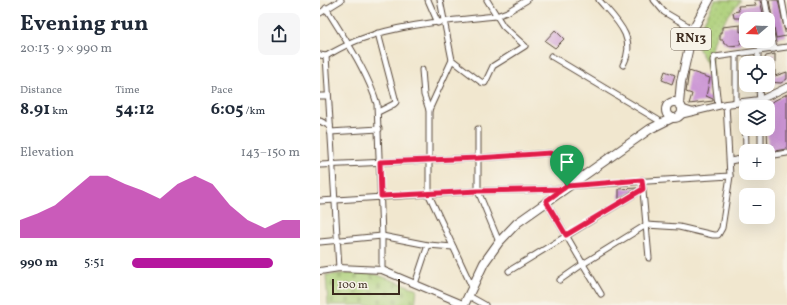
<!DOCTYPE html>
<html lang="en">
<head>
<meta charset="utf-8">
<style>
  :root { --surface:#fff; --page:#f6f6f7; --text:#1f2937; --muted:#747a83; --accent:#b5179e }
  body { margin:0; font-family:Vollkorn,serif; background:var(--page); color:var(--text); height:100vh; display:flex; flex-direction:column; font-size:15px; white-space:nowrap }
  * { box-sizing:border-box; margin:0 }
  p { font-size:13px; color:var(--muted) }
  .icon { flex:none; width:22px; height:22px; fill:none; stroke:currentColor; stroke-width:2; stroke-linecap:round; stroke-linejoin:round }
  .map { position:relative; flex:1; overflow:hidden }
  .details { display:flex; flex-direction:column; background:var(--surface); width:320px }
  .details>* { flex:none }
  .needle { width:26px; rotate:251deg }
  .buttons { position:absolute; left:419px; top:12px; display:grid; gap:8px }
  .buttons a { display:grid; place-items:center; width:36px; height:36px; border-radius:8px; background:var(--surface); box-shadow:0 4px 16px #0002; font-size:20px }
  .scale { position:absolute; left:12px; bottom:10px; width:68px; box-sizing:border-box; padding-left:4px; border:2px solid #3b2a1e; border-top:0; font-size:11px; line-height:14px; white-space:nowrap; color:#3b2a1e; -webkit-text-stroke:3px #f7f3e8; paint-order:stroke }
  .pin { position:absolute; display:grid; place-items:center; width:34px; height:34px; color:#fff; margin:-41px -17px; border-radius:50% 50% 50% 0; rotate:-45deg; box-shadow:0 0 4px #0007 }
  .pin .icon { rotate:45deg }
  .round { display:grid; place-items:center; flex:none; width:42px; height:42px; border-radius:8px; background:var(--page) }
  .summary { display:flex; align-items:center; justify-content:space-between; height:68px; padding:0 20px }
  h1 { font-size:22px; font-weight:700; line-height:30px }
  .metrics { display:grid; grid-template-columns:repeat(3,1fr); gap:6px; height:68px; padding:4px 20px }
  .metrics div { display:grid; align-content:center }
  .metrics b { font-size:17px; font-weight:700 }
  .metrics small { font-size:11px; font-weight:400 }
  .metrics p { font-size:11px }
  .chart { height:112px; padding:8px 20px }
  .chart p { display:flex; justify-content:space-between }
  .chart svg { width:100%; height:72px; margin-top:4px; fill:var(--accent); opacity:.7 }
  ul { padding:0 20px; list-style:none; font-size:13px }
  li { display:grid; grid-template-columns:64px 48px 1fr; align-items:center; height:30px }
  li i { height:10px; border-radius:5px; background:var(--accent) }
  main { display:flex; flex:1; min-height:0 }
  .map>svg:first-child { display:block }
  .cemetery { fill:url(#cemetery-stones); stroke:#747c4b }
  .park { fill:url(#park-dots); stroke:#747c4b }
  .building { fill:#cb94d4 }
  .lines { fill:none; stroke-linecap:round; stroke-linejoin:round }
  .minor-casing { stroke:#564639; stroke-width:7 }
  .tertiary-casing { stroke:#564639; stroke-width:8 }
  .primary-casing { stroke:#564639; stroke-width:10 }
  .minor { stroke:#fff; stroke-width:5 }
  .tertiary { stroke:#fff; stroke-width:6 }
  .primary { stroke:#fff; stroke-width:8 }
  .route-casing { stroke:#fff; stroke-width:8 }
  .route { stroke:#e11d48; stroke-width:5 }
  .labels { text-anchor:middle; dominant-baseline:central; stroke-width:3; stroke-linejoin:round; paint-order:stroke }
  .shield { fill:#f7f3e8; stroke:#73665b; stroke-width:1 }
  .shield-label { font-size:13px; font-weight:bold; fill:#3b2a1e }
</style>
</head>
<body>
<main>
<section class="details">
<div class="summary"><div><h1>Evening run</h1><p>20:13 · 9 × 990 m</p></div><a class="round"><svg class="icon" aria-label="share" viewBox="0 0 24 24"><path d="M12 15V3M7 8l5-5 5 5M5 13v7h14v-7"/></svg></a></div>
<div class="metrics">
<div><p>Distance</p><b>8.91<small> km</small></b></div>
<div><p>Time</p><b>54:12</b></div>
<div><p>Pace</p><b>6:05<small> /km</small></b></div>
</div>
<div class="chart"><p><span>Elevation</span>143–150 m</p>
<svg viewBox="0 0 160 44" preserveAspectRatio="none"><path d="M0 44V33L10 29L20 24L30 15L40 6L50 6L60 11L70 15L80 20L90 11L100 6L110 11L120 24L130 33L140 38L150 33L160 33V44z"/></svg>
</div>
<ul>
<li><b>990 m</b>5:51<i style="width:84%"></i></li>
</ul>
</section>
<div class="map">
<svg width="467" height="305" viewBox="0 0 467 305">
  <defs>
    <pattern id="cemetery-stones" width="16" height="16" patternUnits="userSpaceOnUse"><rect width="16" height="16" fill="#accf78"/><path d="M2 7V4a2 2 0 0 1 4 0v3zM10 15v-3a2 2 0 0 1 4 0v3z" fill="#95b267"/></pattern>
    <pattern id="park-dots" width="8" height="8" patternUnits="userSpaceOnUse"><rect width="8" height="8" fill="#accf78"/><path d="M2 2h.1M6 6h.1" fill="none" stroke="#95b267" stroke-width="1.8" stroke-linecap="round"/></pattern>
  </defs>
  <rect width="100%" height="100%" fill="#f7f3e8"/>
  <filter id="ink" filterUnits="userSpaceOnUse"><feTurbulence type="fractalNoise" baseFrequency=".025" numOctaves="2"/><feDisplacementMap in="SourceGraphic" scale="8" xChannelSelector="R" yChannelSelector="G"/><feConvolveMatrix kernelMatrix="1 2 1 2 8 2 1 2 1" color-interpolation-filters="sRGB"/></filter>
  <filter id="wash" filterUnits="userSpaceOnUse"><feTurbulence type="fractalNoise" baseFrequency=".012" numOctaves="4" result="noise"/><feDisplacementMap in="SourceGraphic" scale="16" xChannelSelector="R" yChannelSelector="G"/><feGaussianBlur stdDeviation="0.9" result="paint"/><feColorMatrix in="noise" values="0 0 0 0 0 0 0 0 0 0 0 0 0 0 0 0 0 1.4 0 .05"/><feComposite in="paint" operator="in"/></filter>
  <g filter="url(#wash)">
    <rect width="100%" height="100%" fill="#f1e7cf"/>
    <!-- cemetery -->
    <polygon class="cemetery" points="49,272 97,289 95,305 8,305 6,275"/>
    <!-- park -->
    <path class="park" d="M395,0H421C398,28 388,38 393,76H389L386,62L377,46L382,25Z"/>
    <g id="blocks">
      <!-- building -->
      <g class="building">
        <polygon points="434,0 440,0 444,18 414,18 413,12 419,11 418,6 436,5"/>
        <polygon points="449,0 458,0 466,36 456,38"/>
        <polygon points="420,25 420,32 423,31 424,39 421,40 420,45 408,46 408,44 404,44 403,40 400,40 400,32 402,32 402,27"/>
        <polygon points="235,30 244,39 235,48 225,41"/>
        <polygon points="455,54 455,76 467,72 467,79 461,83 448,82 448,63 445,63 445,58 446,56"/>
        <polygon points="345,71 355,75 352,84 342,80"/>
        <polygon points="369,71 390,78 386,96 393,99 393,101 369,104 372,94 366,92"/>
        <polygon points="467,94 467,149 448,152 447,129 448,129 448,107 444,106"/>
        <polygon points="317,188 299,199 299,189"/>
      </g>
    </g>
  </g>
  <g filter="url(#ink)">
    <use href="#blocks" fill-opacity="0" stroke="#564639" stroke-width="1"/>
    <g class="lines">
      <!-- minor casing -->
      <g class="minor-casing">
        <g id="minor">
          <polyline points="108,0 118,23"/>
          <polyline points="120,0 132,60 109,110 109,195 152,287"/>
          <path d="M279,0C296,20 318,38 303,65"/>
          <polyline points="334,0 344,12 373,29"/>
          <polyline points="445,0 454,49"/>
          <polyline points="462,0 467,27"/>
          <path d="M6,8C24,38 47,70 57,104L62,236V270"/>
          <polyline points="0,13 21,0"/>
          <polyline points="438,52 438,63"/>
          <path d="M0,55L6,56C17,50 29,43 41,39C84,23 131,21 176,16L187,12L207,0"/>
          <polyline points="416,55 416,103"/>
          <polyline points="6,56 19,268"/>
          <polyline points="231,56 338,120"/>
          <polyline points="132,60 161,82 165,83 173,66 205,46 183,26 167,0"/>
          <polyline points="102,70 104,95 109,110"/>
          <polyline points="439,85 440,107"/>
          <polyline points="0,96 8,96"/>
          <polyline points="425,102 426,151"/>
          <polyline points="398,106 393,60 395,57 467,47"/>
          <polyline points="58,112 74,104 76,102 58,33"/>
          <polyline points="0,121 10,126"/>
          <polyline points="158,129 158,191 179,242"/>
          <polyline points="441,129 441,151"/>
          <polyline points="10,132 59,129"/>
          <polyline points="448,156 467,153"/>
          <polyline points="410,161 426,158"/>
          <polyline points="0,165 158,158 230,153 235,156 247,186 410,176 406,104"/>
          <polyline points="322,180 329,258"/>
          <polyline points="0,201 158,191 243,189"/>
          <polyline points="226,201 263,264 326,225 359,227 393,235 398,235 402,228 410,176"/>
          <polyline points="0,242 62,236 108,245 133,247"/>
          <polyline points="189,271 323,189"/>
          <polyline points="240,280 263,264 281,294"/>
          <polyline points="95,284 108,245"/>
          <polyline points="149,296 165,305"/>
        </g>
      </g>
      <!-- tertiary casing -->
      <g class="tertiary-casing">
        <g id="tertiary">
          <polyline points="361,108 373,112"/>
          <polyline points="360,115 406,104 440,100 467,87"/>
          <polyline points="0,271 19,268 62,270 145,305"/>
        </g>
      </g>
      <!-- primary casing -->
      <g class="primary-casing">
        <g id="primary">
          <circle cx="354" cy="110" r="8"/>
          <polyline points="359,104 361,82 373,29 389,0"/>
          <polyline points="144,305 164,263 179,242 197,223 330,129 352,118"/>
        </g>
      </g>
      <!-- minor -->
      <use href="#minor" class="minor"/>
      <!-- tertiary -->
      <use href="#tertiary" class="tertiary"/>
      <!-- primary -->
      <use href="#primary" class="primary"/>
    </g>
  </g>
  <g class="lines" filter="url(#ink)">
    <!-- route casing -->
    <g class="route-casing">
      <polyline id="route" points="247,186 235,156 230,153 158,158 60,162 61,196 158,191 243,189 247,186 322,180 323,189 246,235 226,201 247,186"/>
    </g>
    <!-- route -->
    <use href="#route" class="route"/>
  </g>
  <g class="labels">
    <!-- shield labels -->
    <rect class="shield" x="351" y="28" width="40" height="22" rx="3"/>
    <g class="shield-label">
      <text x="371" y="39">RN13</text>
    </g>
  </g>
</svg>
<div class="buttons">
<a><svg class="needle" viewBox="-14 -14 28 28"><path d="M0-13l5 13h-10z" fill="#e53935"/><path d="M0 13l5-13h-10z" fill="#747a83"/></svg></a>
<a><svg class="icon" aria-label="locate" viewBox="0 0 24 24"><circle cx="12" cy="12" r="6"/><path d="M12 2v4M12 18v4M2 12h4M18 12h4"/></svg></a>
<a><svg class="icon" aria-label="layers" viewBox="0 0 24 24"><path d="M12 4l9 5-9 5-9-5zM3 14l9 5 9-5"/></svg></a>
<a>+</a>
<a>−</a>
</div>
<div class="scale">100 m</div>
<div class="pin" style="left:247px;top:186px;background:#1e9e55"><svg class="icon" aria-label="arrive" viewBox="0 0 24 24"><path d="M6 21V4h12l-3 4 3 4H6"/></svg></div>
</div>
</main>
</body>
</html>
